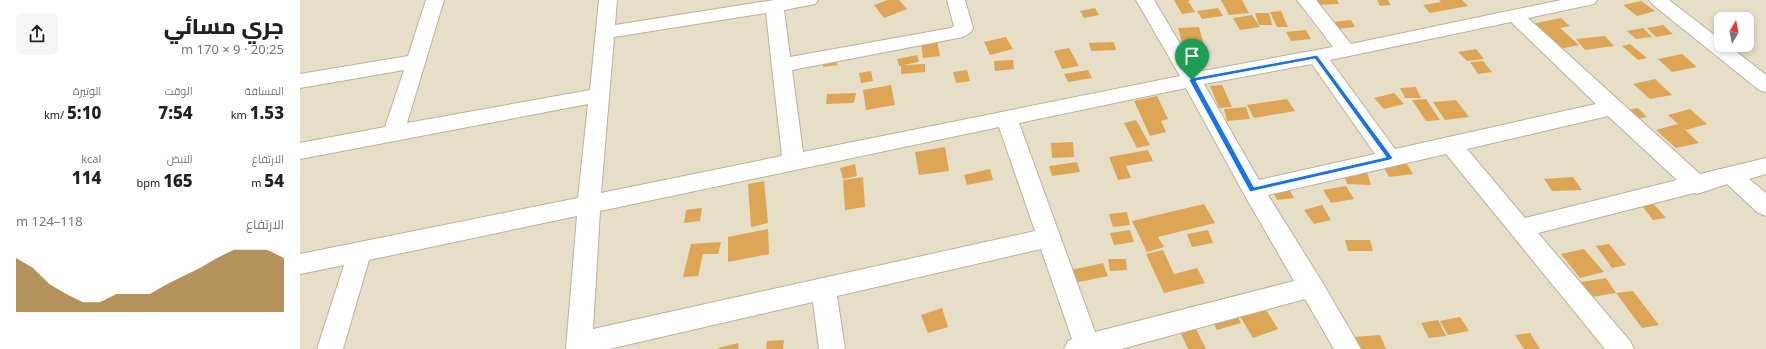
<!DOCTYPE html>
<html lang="ar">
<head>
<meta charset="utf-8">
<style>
  :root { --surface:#fff; --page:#f6f6f6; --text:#202124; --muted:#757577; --accent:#976518 }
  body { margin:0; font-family:"Noto Sans",Cairo,sans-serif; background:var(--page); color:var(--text); direction:rtl; height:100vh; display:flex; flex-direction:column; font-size:15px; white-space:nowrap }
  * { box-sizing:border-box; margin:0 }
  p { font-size:13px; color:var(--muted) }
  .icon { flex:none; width:22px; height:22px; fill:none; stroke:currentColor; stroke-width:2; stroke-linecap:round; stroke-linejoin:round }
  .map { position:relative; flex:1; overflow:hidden; direction:ltr }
  .sheet { display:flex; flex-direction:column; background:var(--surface); width:300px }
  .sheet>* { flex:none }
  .needle { width:26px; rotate:10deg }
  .buttons { position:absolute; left:1414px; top:12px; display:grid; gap:8px }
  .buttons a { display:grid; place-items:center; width:40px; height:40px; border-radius:8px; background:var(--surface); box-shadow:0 2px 6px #0003; font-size:20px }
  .pin { position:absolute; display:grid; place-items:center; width:34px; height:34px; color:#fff; margin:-41px -17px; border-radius:50% 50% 50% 0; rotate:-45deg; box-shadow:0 0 4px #0007 }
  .pin .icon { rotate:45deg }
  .round { display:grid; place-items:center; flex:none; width:42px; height:42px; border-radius:8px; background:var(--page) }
  .head { display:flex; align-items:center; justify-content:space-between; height:68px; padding:0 16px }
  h1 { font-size:22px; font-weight:800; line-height:30px }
  .figures { display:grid; grid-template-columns:repeat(3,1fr); gap:6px; height:68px; padding:4px 16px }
  .figures div { display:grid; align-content:center }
  .figures b { font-size:17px; font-weight:800 }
  .figures small { font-size:11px; font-weight:400 }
  .figures p { font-size:11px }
  .chart { height:112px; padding:8px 16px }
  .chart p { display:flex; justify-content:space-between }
  .chart svg { width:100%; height:72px; margin-top:4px; fill:var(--accent); opacity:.7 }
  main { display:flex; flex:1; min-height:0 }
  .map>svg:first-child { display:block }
  .building { fill:#dda657 }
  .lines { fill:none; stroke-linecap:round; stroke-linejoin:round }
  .minor-casing { stroke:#bbb29c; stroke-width:2 }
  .minor { fill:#fff; fill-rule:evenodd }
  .route { fill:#1a73e8; stroke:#fff; fill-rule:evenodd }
</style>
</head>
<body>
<main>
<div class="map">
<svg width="1466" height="349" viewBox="0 0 1466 349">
  <rect width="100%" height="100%" fill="#e7dec7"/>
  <!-- building -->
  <g class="building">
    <polygon points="588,0 599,0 607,9 584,18 574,5"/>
    <polygon points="874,0 891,0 888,1 895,12 882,14"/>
    <polygon points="921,0 942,0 949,13 929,15"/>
    <polygon points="1015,0 1037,0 1039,4 1017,5"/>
    <polygon points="1077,0 1088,0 1091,5 1080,6"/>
    <polygon points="1139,0 1162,0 1168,6 1130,13 1123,5 1141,2"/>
    <polygon points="1341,1 1355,11 1337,16 1323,5"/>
    <polygon points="795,8 799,15 784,18 780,11"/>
    <polygon points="918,8 923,16 902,19 897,11"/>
    <polygon points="981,11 988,27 977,27 970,12"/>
    <polygon points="955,13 969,13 972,25 959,25"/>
    <polygon points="952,15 960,27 940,30 933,18"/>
    <polygon points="1261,18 1270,26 1260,28 1279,45 1259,49 1231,24"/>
    <polygon points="1051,20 1055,27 1037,29 1032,22"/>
    <polygon points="1363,25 1373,34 1356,37 1347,28"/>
    <polygon points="899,27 907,56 886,57 878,28"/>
    <polygon points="1343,28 1352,37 1336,39 1327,31"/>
    <polygon points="1006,30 1011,39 991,41 986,32"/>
    <polygon points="1305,36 1314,46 1285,50 1276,39"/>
    <polygon points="706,37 713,49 690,55 684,42"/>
    <polygon points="637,41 640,56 623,58 621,43"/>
    <polygon points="814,42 816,50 791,51 789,43"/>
    <polygon points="1330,44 1347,58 1338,60 1322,46"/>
    <polygon points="769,48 779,66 762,69 754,51"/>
    <polygon points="1176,49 1184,59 1167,61 1158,52"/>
    <polygon points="1382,54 1397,67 1372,72 1358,59"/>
    <polygon points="617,55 619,62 603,65 625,64 625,72 601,74 601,66 599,66 597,59"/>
    <polygon points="537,56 537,65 523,67 523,57"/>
    <polygon points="713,60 714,69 695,71 694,61"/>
    <polygon points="1183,61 1192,72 1178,74 1170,62"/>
    <polygon points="667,70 670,81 656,83 653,72"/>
    <polygon points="788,70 792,78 768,82 764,74"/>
    <polygon points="571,71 573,81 561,83 559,73"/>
    <polygon points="1355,79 1372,95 1350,99 1333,84"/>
    <polygon points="591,85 595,105 566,110 563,90"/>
    <polygon points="922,85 932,107 919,108 910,86"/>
    <polygon points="1116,87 1121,98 1105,98 1100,88"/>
    <polygon points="556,93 554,103 526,104 527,94"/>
    <polygon points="1094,93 1104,104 1084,109 1074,98"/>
    <polygon points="857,96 868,119 861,121 866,132 850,136 834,101"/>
    <polygon points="987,99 995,111 954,118 947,105"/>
    <polygon points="1126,99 1140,120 1126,121 1112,100"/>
    <polygon points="1156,100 1169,117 1145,120 1133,102"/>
    <polygon points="946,107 950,119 927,121 924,109"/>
    <polygon points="1338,108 1347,117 1330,120 1321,111"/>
    <polygon points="1390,109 1407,124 1386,130 1380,125 1399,143 1376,148 1356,130 1378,124 1368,115"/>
    <polygon points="836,120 850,145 837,148 824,123"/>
    <polygon points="773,142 774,157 752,158 751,143"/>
    <polygon points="645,147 649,171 619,175 615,152"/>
    <polygon points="848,150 853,161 826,166 831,178 818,180 809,157"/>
    <polygon points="1105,161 1113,174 1089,177 1082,164"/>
    <polygon points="777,162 780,172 752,176 749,166"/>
    <polygon points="555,164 557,176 543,179 540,168"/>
    <polygon points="690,169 693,180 667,185 664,175"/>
    <polygon points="1043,171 1067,172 1071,185 1047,184"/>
    <polygon points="563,177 565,207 545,210 543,180"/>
    <polygon points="1273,177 1282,190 1252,191 1244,179"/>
    <polygon points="464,181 468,223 451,227 448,184"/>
    <polygon points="987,185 994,198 977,200 971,188"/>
    <polygon points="1046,186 1054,199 1031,203 1023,190"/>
    <polygon points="1352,202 1366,218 1353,220 1340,203"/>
    <polygon points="904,204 915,223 858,237 864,247 847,252 832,221"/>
    <polygon points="1022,205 1031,220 1014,224 1004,210"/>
    <polygon points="402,208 400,221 384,223 386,210"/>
    <polygon points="827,212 830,225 813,227 809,214"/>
    <polygon points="468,229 469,254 428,262 428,237"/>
    <polygon points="830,230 834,242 814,245 810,233"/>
    <polygon points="908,230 913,243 892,247 887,234"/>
    <polygon points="1045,240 1070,240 1073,251 1048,251"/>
    <polygon points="421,242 418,254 403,254 398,276 383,277 391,244"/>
    <polygon points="1309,244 1326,265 1312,268 1296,246"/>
    <polygon points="1284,249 1304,272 1280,278 1261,254"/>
    <polygon points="863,250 874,274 897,268 905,283 864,293 846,254"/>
    <polygon points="808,259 826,259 827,270 810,271"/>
    <polygon points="803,263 808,276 775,283 771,270"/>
    <polygon points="1306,278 1316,293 1286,298 1275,283"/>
    <polygon points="1333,291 1359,325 1342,328 1316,293"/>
    <polygon points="957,295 978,329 953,338 932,303"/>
    <polygon points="642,308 648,327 628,333 621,315"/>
    <polygon points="933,308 941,323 917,330 909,315"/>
    <polygon points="1160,317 1169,331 1148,335 1140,321"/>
    <polygon points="1138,320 1146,336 1129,338 1121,323"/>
    <polygon points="892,321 906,349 888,349 877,325"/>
    <polygon points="1230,333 1240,349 1224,349 1215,335"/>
    <polygon points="1080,335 1086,349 1059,349 1054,337"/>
    <polygon points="484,340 483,349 466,349 467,341"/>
    <polygon points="438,343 439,349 418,349 418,348"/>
  </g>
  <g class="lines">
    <!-- minor casing -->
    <g class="minor-casing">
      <g id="minor">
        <path d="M126,0H144L107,123L290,90L299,0H317L315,25L474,0H518L515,4L484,10L490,57L651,28L654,26L647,0H665L673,28L671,32L663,37L492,70L503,152L880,76L836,0H854L897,72L1033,47L997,0H1016L1051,44L1261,0H1297L1294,4L1228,18L1400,174L1466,158V174L1449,179L1466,193V216L1458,213L1427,184L1397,194L1394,193L1238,233L1330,341L1334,349H1305L1146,154L968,195L1021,280L1061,349H1034L1005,299L821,349H764L768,341L772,339L741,249L537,296L545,349H519L513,302L309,349H266L277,216L69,260L43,349H17L44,265L0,274V254L278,198L288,104L0,159V143L85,127L104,70L0,88V74L108,56ZM466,13L482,156L301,193L314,37ZM1211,22L1296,104L1095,149L1030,60ZM1012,64L1075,154L959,180L904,84ZM886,88L945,196L994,281L795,332L719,123ZM1308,116L1377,180L1225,218L1167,149ZM699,127L735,231L293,329L300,211Z"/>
        <polygon points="1349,0 1369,0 1421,40 1421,45 1428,45 1466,75 1466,92 1459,90 1352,4"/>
      </g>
    </g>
    <!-- minor -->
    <use href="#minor" class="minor"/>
  </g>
  <!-- route -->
  <path class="route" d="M1017,55L1093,158L1090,160L950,192L889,80L892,78ZM1015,59L1086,157L954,187L896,81Z"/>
</svg>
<div class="buttons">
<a><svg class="needle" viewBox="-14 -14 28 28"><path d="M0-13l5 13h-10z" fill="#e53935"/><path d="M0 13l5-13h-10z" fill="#757577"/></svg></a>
</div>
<div class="pin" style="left:892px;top:80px;background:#1e9e55"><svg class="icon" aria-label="arrive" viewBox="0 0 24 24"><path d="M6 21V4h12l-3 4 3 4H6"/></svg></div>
</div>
<section class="sheet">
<div class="head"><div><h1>جري مسائي</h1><p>20:25 · 9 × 170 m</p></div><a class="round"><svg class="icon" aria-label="share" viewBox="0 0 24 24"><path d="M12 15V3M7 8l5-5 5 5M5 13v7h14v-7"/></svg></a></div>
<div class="figures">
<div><p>المسافة</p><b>1.53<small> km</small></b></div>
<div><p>الوقت</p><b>7:54</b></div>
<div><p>الوتيرة</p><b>5:10<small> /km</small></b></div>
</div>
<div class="figures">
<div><p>الارتفاع</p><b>54<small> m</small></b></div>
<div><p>النبض</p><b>165<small> bpm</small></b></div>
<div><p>kcal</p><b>114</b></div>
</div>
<div class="chart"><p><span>الارتفاع</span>118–124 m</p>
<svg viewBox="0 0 160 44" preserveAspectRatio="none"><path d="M0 44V11L10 17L20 27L30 33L40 38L50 38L60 33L70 33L80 33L90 27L100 22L110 17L120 11L130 6L140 6L150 6L160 11V44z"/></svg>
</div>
</section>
</main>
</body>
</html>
